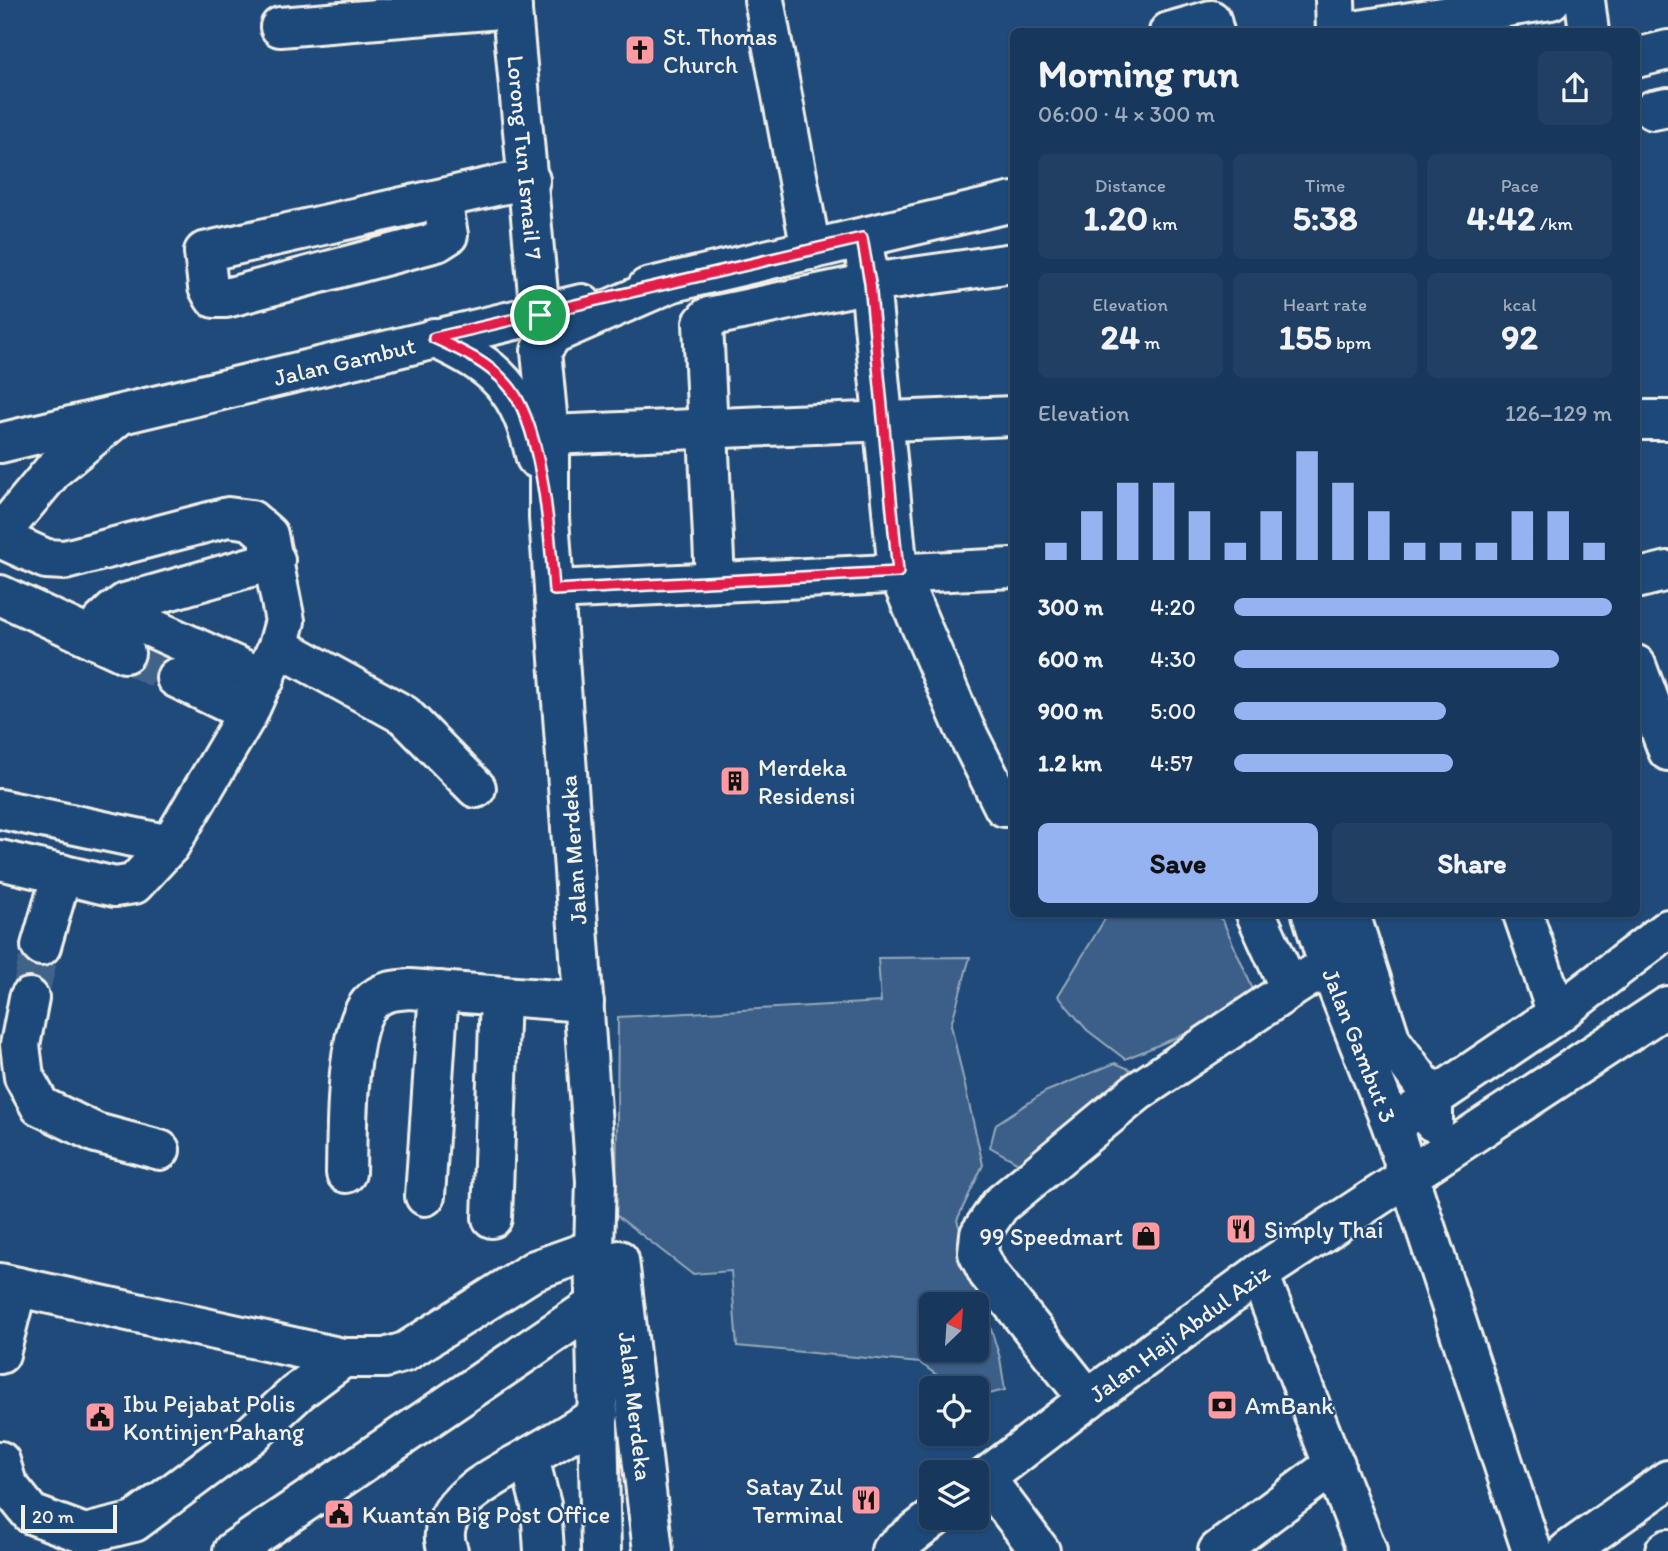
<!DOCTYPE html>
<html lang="en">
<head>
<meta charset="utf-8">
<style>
  :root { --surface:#17385c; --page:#203f62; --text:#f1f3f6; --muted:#9eacbb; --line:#365272; --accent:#95b2f1 }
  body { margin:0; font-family:Itim,sans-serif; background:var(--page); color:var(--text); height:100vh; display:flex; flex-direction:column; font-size:26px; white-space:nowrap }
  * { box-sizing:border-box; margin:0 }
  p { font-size:23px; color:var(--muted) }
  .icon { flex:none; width:38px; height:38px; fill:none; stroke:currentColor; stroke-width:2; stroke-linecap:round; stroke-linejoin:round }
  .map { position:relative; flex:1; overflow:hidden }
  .panel { position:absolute; left:1010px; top:28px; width:630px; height:889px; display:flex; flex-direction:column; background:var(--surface); border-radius:10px; box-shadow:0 2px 5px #0004,0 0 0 2px var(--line) }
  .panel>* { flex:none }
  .needle { width:46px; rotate:25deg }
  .controls { position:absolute; left:919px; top:1292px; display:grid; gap:14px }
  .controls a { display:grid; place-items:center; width:70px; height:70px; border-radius:10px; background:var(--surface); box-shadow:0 2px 5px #0004,0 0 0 2px var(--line); font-size:35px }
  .scale { position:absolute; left:21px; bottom:18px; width:96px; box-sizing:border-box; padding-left:7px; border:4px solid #f4f1e8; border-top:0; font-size:19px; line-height:24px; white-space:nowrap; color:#f4f1e8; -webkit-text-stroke:5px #1f4a7a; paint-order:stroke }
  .pin { position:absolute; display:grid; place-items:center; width:60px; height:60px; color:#fff; margin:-30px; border:4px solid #fff; border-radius:50%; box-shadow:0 2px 7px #0007 }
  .round { display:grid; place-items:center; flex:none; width:74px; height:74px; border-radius:10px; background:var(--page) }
  .summary { display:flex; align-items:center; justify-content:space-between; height:119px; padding:0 28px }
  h1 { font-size:38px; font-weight:700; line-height:52px }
  .stats { display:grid; grid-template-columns:repeat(3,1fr); gap:10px; height:119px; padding:7px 28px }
  .stats div { display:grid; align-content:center; border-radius:10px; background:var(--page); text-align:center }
  .stats b { font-size:35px; font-weight:700 }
  .stats small { font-size:19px; font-weight:400 }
  .stats p { font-size:19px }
  .chart { height:196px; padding:14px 28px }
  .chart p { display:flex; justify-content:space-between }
  .chart svg { width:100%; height:126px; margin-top:7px; stroke:var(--accent); stroke-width:6 }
  .primary-button { display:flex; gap:14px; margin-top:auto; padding:14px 28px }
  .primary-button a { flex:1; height:80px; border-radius:10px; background:var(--accent); color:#111; font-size:28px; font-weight:700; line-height:80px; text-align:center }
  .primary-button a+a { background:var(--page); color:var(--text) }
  ul { padding:0 28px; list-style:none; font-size:23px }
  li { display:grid; grid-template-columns:112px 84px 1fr; align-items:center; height:52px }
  li i { height:18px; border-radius:9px; background:var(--accent) }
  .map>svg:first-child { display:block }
  .green { fill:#3a5f88; stroke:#97a8b8; stroke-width:2; fill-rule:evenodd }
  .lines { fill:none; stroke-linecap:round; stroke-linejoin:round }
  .minor-tunnel { stroke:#3f638a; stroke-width:38; stroke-dasharray:38 19; stroke-linecap:butt }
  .minor-casing { stroke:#f4f1e8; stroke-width:44 }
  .highway-casing { stroke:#f4f1e8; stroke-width:44 }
  .minor { stroke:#1f4a7a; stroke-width:38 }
  .highway { stroke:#1f4a7a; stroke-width:38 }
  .route-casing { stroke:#fff; stroke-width:14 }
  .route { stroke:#e11d48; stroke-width:9 }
  .labels { text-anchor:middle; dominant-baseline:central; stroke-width:5; stroke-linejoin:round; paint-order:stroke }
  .poi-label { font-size:24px; fill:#f4f1e8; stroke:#1f4a7a; text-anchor:start }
  .street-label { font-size:24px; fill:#f4f1e8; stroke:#1f4a7a }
</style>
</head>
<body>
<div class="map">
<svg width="1668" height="1551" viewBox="0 0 1668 1551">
  <rect width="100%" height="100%" fill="#1f4a7a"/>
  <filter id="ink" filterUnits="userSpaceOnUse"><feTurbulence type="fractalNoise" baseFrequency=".0143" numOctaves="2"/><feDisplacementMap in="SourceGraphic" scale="14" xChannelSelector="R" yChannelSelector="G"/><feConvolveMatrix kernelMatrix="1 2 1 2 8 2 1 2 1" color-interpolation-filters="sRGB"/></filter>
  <g filter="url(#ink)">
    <!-- green -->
    <g class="green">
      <polygon points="1108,914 1215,914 1223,921 1259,1003 1125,1059 1087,1030 1058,996"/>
      <path d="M970,957L951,1025L983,1165L957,1220L1000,1358L1005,1390L977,1397L976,1388H955L920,1363L737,1346L731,1271L692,1274L616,1215L618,1017L881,1002L878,958ZM931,1304H976V1349H931Z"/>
      <polygon points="1115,1063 1143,1075 1038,1174 990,1147 996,1124 1045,1092"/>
    </g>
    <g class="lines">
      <!-- minor-tunnel -->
      <g class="minor-tunnel">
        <polyline points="125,653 176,678"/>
        <polyline points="29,998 41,946"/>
      </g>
      <!-- minor casing -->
      <g class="minor-casing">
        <g id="minor">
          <path id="s1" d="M511,0L540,315"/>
          <polyline points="764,0 811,250"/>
          <polyline points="1335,0 1336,32"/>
          <polyline points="1585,0 1589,32"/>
          <polyline points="280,27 512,8"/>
          <polyline points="1169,32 1211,20 1214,32"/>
          <polyline points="1347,32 1551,0"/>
          <polyline points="1636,58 1668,50"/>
          <polyline points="1653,110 1668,107"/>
          <polyline points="442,199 448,235 437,242 226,298 214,298 208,287 204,252 500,185 530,180"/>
          <polyline points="862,238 870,283 898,572 964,727 1004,807"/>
          <polyline points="647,288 1013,202"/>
          <path d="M434,338C498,367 520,389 536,458"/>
          <polyline points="1636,420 1668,420"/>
          <polyline points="549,435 1013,416"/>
          <path id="s2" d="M0,443L582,304"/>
          <polyline points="0,534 55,468 117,417"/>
          <polyline points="0,538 46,559 65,560 228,517 251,520 268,535 285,621 278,646 248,713 170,845 0,809"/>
          <polyline points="1636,579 1668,571"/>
          <polyline points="715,581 703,323 708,317 870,283 1013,263"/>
          <polyline points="554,590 1013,568"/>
          <polyline points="0,595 125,653"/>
          <polyline points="114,611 125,603 275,560"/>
          <polyline points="94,639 101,623 114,611 265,679"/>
          <polyline points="278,646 404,715 476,788"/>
          <polyline points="1636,665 1668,751"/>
          <polyline points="176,678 248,713"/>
          <polyline points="0,860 115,887 134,884 170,845"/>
          <polyline points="1256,914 1290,989 1312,975"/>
          <path id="s3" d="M1312,914L1328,964L1392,1126L1532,1551"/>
          <polyline points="1350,914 1391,1041 1433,1098 1433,1122"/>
          <polyline points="1523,914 1557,1014"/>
          <polyline points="41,946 62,874"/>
          <polyline points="29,998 20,1045 24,1077 40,1106 96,1133 160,1150"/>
          <polyline points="1392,1126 1557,1014 1668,929"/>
          <path d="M346,1173C347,1135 345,1030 370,1003C381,991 395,990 410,989L584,1002"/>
          <polyline points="425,1196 439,991"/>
          <polyline points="492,1218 500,996"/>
          <path id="s4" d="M619,1260L653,1551"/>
          <polyline points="1259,1274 1367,1551"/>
          <polyline points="0,1283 343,1358 385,1358 405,1352 535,1270 594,1249"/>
          <polyline points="0,1354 17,1287"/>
          <polyline points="1088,1399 988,1273 978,1253 980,1234 1000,1205 1137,1092 1290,989"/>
          <polyline points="529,1458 541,1505 544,1551"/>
          <polyline points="0,1461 7,1484 31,1514 85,1534 134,1522 251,1435 300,1390 343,1358"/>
          <polyline points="985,1478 1040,1551"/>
          <path id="s5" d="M976,1485L1088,1399L1259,1274L1668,1006"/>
          <polyline points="233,1551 598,1303"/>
          <path d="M448,1551C429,1505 499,1475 529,1457C553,1444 576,1429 599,1415"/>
          <polyline points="601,1551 594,1249 596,1181 549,518 549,435 541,351 553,334 672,282"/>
          <polyline points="891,1551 935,1517"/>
          <polyline points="1218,1551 1335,1464"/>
        </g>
      </g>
      <!-- highway casing -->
      <g class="highway-casing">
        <g id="highway">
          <polyline points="1568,1551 1668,1480"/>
          <polyline points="1665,1551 1668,1549"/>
        </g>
      </g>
      <!-- minor -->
      <use href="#minor" class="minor"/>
      <!-- highway -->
      <use href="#highway" class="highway"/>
    </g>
  </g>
  <g class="lines" filter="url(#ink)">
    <!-- route casing -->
    <g class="route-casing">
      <path id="route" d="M862,238L870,283L898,572L554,590C550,538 543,422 506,383C487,362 460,350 434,338Z"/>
    </g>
    <!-- route -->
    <use href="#route" class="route"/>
  </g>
  <!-- icons -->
  <defs>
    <g id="church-square" transform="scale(1.575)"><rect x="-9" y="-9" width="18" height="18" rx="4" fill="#ff9aa2" stroke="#1f4a7a"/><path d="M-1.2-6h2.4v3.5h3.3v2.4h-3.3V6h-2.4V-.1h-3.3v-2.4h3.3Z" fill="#111"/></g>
    <g id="building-square" transform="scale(1.575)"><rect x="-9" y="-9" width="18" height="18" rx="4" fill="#ff9aa2" stroke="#1f4a7a"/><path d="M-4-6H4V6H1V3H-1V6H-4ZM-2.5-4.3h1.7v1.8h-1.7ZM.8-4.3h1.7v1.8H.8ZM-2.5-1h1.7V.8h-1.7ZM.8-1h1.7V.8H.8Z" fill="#111"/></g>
    <g id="restaurant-square" transform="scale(1.575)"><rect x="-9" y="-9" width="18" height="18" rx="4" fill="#ff9aa2" stroke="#1f4a7a"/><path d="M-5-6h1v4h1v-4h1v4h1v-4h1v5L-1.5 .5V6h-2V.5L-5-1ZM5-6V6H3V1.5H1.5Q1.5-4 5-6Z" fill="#111"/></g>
    <g id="shop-square" transform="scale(1.575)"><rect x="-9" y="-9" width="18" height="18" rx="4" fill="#ff9aa2" stroke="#1f4a7a"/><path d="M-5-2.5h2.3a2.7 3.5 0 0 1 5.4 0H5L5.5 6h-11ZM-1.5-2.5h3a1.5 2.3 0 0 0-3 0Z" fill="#111"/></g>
    <g id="bank-square" transform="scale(1.575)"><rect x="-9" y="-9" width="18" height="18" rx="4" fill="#ff9aa2" stroke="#1f4a7a"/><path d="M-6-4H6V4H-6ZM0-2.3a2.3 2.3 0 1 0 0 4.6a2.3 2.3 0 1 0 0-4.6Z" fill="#111"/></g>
    <g id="civic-square" transform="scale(1.575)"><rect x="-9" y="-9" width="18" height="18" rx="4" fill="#ff9aa2" stroke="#1f4a7a"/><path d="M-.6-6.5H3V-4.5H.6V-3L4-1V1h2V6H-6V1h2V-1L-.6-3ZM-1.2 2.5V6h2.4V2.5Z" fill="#111"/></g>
  </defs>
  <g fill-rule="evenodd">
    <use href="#church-square" x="640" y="50"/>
    <use href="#building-square" x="735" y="781"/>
    <use href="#restaurant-square" x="1241" y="1229"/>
    <use href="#shop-square" x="1146" y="1236"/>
    <use href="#bank-square" x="1222" y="1405"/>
    <use href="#civic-square" x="100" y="1417"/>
    <use href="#restaurant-square" x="866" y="1500"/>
    <use href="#civic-square" x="339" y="1514"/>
  </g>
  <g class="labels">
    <!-- poi labels -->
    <g class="poi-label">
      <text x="663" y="36">St. Thomas<tspan x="663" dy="28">Church</tspan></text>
      <text x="758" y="767">Merdeka<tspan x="758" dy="28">Residensi</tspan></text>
      <text x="1264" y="1229">Simply Thai</text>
      <text x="1123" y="1236" text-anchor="end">99 Speedmart</text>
      <text x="123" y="1403">Ibu Pejabat Polis<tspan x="123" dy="28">Kontinjen Pahang</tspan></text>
      <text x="1245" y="1405">AmBank</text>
      <text x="843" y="1486" text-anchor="end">Satay Zul<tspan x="843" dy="28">Terminal</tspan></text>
      <text x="362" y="1514">Kuantan Big Post Office</text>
    </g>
    <!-- street labels -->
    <g class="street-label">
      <text stroke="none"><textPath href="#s1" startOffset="158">Lorong Tun Ismail 7</textPath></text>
      <text stroke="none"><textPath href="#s2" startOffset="354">Jalan Gambut</textPath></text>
      <text transform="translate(573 850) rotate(-94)">Jalan Merdeka</text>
      <text stroke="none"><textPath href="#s3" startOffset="140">Jalan Gambut 3</textPath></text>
      <text stroke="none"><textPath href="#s5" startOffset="254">Jalan Haji Abdul Aziz</textPath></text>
      <text stroke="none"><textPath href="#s4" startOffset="147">Jalan Merdeka</textPath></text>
    </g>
  </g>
</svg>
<div class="controls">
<a><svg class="needle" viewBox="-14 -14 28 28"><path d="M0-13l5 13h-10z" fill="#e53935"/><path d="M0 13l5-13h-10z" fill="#9eacbb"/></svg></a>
<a><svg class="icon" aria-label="locate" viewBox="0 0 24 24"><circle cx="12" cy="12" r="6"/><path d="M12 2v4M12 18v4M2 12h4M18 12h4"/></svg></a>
<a><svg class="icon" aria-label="layers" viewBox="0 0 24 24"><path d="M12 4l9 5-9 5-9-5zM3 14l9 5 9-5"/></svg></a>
</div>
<div class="scale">20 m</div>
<div class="pin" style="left:540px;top:315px;background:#1e9e55"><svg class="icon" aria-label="arrive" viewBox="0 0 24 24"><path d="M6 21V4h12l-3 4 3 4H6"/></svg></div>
<section class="panel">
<div class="summary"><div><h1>Morning run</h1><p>06:00 · 4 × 300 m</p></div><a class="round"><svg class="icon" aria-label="share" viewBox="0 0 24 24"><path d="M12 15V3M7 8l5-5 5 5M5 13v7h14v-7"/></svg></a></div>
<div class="stats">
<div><p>Distance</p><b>1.20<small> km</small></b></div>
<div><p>Time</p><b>5:38</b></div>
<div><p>Pace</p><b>4:42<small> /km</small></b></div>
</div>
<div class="stats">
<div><p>Elevation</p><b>24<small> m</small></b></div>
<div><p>Heart rate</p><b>155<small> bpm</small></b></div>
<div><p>kcal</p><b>92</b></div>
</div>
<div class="chart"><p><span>Elevation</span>126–129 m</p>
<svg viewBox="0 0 160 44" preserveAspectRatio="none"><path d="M5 44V38M15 44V27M25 44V17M35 44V17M45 44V27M55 44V38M65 44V27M75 44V6M85 44V17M95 44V27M105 44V38M115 44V38M125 44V38M135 44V27M145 44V27M155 44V38"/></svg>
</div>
<ul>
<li><b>300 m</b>4:20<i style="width:100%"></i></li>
<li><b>600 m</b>4:30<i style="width:86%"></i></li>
<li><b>900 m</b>5:00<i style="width:56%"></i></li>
<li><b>1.2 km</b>4:57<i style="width:58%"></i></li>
</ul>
<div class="primary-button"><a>Save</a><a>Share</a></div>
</section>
</div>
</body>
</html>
